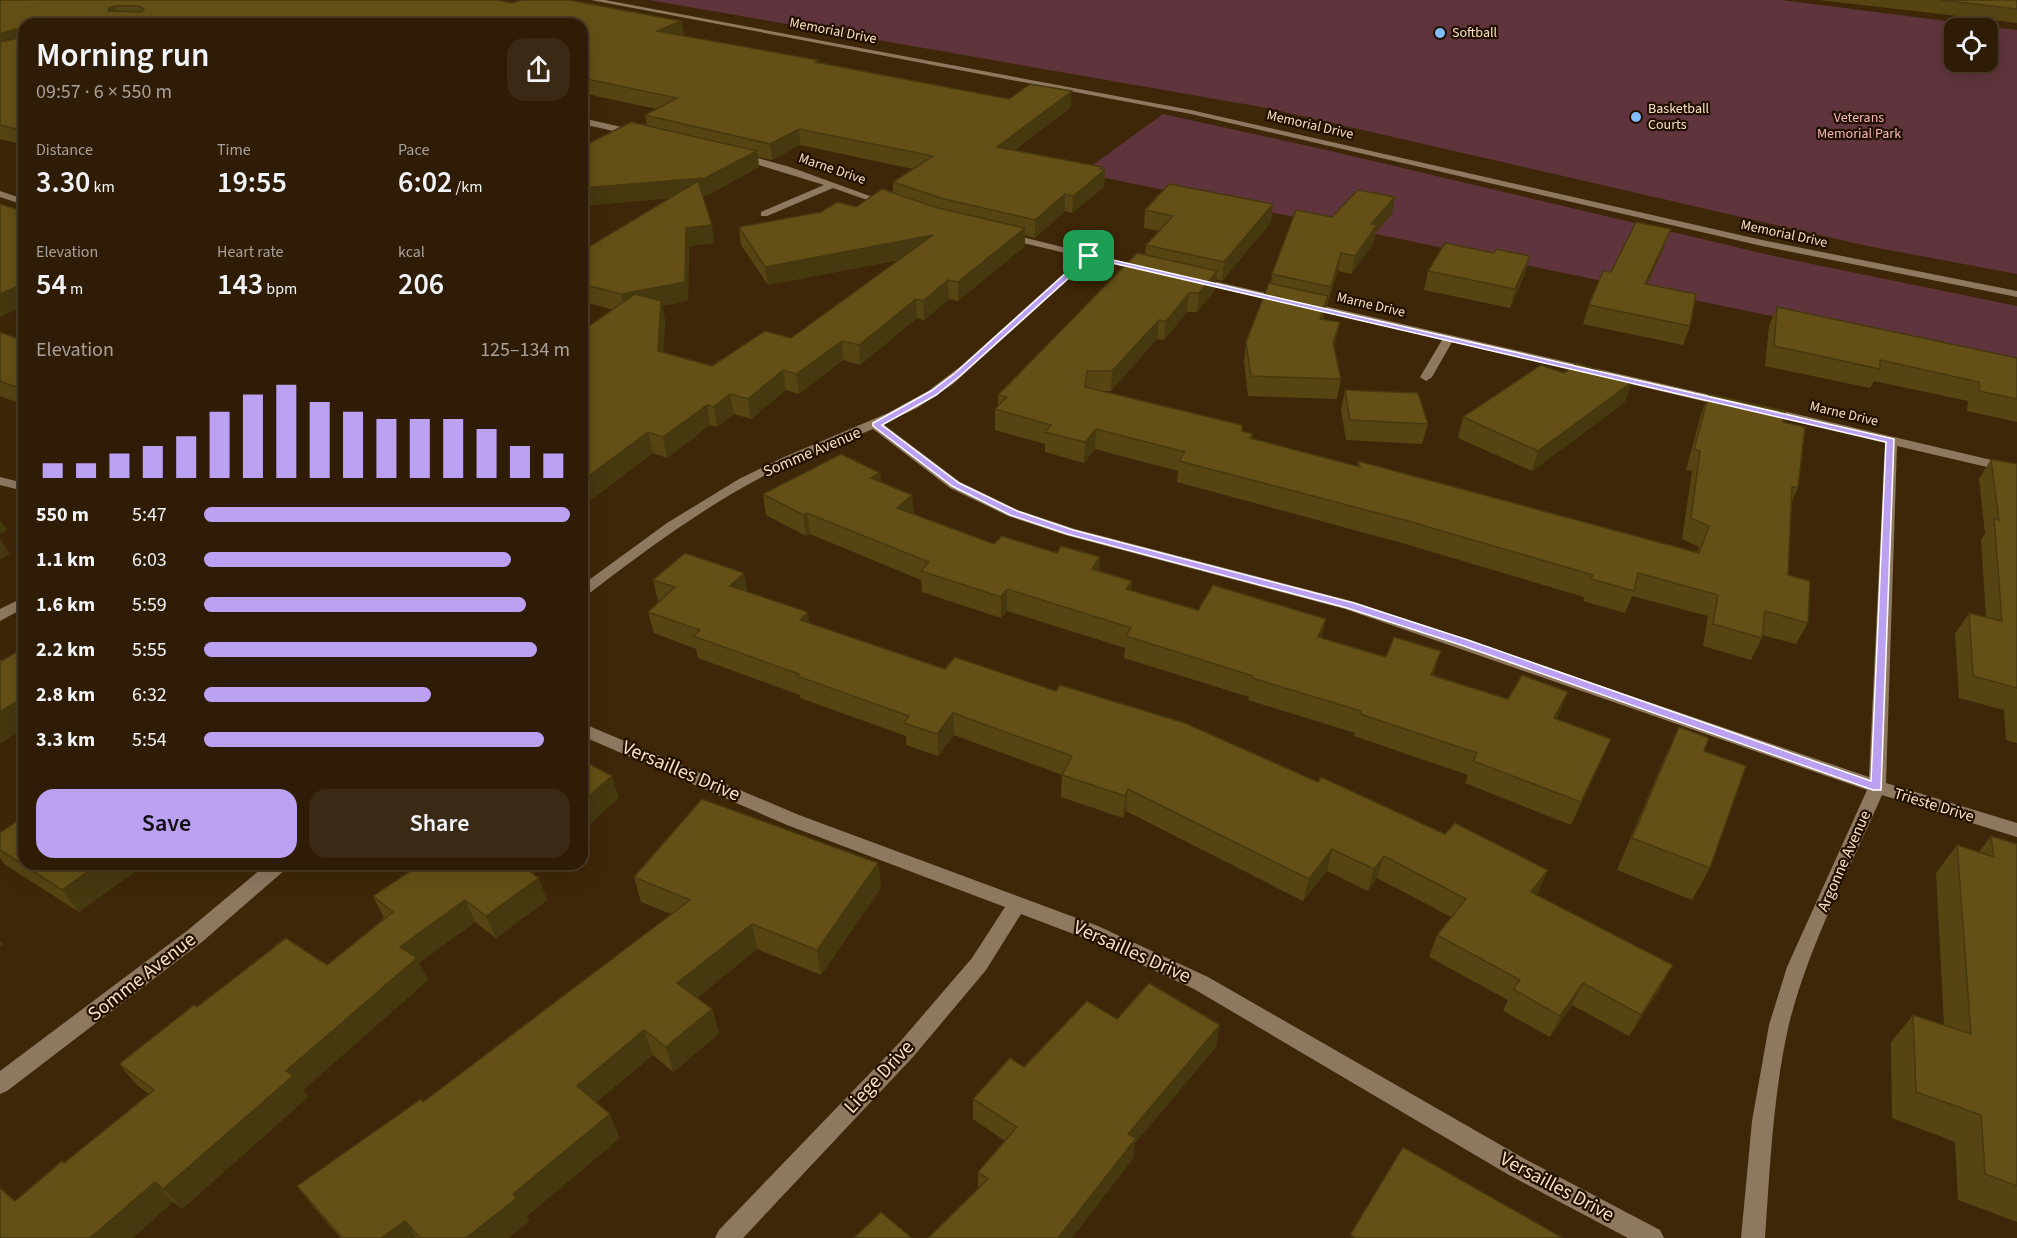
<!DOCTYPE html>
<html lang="en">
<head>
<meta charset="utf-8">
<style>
  :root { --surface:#2e1c06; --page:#3a2914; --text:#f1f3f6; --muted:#a7a19b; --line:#493a28; --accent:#bca0f2 }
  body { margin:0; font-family:"Source Sans 3",sans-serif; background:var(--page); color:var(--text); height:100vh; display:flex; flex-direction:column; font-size:22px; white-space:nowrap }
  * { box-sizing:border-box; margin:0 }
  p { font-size:20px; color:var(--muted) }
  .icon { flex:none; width:33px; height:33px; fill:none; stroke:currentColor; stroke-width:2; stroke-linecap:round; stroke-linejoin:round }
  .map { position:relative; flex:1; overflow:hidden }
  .side { position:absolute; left:18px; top:18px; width:570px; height:852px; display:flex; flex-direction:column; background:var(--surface); border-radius:18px; box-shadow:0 6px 24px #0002,0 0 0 2px var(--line) }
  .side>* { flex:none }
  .buttons { position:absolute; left:1944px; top:18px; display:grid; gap:12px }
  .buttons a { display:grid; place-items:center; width:54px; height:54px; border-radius:12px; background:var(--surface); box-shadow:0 6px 24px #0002,0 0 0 2px var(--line); font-size:30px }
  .pin { position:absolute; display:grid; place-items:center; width:51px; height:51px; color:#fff; margin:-26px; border-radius:12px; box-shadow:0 3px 9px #0006 }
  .round { display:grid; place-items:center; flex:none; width:63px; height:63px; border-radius:18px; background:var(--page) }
  .overview { display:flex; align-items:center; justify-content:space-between; height:102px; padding:0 18px }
  h1 { font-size:33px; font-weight:600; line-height:45px }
  .figures { display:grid; grid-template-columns:repeat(3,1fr); gap:9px; height:102px; padding:6px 18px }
  .figures div { display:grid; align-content:center }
  .figures b { font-size:30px; font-weight:600 }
  .figures small { font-size:16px; font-weight:400 }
  .figures p { font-size:16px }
  .chart { height:168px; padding:12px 18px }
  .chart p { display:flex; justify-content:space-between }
  .chart svg { width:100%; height:108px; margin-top:6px; stroke:var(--accent); stroke-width:6 }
  .button { display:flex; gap:12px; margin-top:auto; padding:12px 18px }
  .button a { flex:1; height:69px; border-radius:18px; background:var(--accent); color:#111; font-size:24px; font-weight:600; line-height:69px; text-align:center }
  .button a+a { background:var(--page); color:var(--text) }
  ul { padding:0 18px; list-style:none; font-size:20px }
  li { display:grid; grid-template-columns:96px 72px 1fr; align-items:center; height:45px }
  li i { height:15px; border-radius:8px; background:var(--accent) }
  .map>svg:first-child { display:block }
  .green { fill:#60343c; fill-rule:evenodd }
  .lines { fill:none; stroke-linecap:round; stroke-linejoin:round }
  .minor { fill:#8e7860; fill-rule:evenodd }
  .wall { fill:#564513; fill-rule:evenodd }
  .shaded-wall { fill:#46380f }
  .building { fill:#645016; stroke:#46380f; stroke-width:1.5; fill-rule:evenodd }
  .route { fill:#bca0f2; stroke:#fff; stroke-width:1.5; fill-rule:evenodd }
  .poi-dot { fill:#80bdfa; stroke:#211000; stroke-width:2 }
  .labels { text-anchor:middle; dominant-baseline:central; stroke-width:4.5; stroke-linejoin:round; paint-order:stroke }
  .far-street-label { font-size:14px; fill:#f8dec2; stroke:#211000 }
  .far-poi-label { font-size:14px; fill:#f8dec2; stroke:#211000; text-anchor:start }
  .far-park-label { font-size:14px; fill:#f7b6bf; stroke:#211000 }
  .street-label { font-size:16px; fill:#f8dec2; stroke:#211000 }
  .near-street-label { font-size:20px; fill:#f8dec2; stroke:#211000 }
</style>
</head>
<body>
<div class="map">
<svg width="2017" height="1238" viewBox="0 0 2017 1238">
  <rect width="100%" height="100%" fill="#3e2608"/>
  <!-- green -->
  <g class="green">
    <path d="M649,0H1781L2017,30V274L1867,246L1267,108ZM1954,28H1988V62H1954Z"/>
    <polygon points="1163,114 1331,151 1778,257 2017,306 2017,367 1082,173"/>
  </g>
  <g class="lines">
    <!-- minor -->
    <g class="minor">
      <polygon points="591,0 605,0 1191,110 1762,240 2017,291 2017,297 1762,246 1191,114"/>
      <polygon points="582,118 639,131 640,133 636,136 582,124"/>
      <polygon points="739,153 790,167 892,204 884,206 833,188 767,216 761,216 761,212 824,185 736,158 735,156"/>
      <polygon points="0,191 24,199 24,205 0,197"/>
      <path d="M1006,233L1151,269L1146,272L1091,259L953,384L917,408L883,424L960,482L1018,510L1075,529L1355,602L1869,777L1885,443L1762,414L1760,411L1766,407L2017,466V474L1897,446L1886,783L2017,823V837L1882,795C1849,870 1809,945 1789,1024C1773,1094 1770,1167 1765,1238H1741L1752,1121L1769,1025L1787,967L1867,790L1345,609L1065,535L1008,516L950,488L873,429C839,443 804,456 771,472C705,506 646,550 587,595L582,597V585L667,523L739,479L784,457L888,413L928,391L961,366L1082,257L1002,238L1001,236Z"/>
      <polygon points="1196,277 1287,298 1288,300 1283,303 1192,282 1192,278"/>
      <polygon points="1307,302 1728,399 1734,403 1728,407 1452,342 1432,377 1426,381 1420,377 1442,340 1303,307 1302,305"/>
      <polygon points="0,477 24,483 24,491 0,485"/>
      <polygon points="24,597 24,608 0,621 0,609"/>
      <polygon points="582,723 799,815 1098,926 1208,977 1525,1159 1660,1230 1664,1238 1628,1238 1509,1175 1194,989 1084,938 1021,914 986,970 913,1057 743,1238 715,1238 719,1230 899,1043 972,958 1005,907 787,825 582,736"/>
      <polygon points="267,864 289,864 286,869 202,942 7,1091 0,1094 0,1071 188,930"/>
    </g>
  </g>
  <!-- wall -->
  <g class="wall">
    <path d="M0,0L513,3L681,21L684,35L682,36L818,60V62L1009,99L1071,107L1015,150L1102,167V169L1105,170L1104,187L1072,213L1065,211L1035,238L1025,235V246L958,301L949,299L924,320L917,318L860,365L843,360L799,394L786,390L751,419L734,414L717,427L710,425L667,458L653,453L587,503L589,510L582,515V331L613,310L582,301V251L670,198L582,206V147L647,126L645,115L656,109L582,93V24H24V145L0,139ZM800,145L913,169L893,182V193L856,207L739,227L741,245L768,285L899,260L791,338L712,366L663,353L665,320L662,306L688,301L689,246L714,243L702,195H708L759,167L758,157L772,160Z"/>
    <polygon points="1820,0 2017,0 2017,23"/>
    <polygon points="1273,204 1271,222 1222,281 1216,279 1215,290 1197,312 1187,312 1164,340 1157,339 1111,391 1100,391 1253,434 1252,439 1357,466 1358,461 1697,553 1699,547 1682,539 1692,471 1686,470 1701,414 1709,394 1783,422 1798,488 1792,501 1788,575 1808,623 1796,644 1762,635 1762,638 1751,660 1703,646 1708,616 1632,596 1625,613 1583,601 1584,597 1402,543 1177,482 1178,471 1095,449 1084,463 1045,452 1045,444 995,430 995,409 998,406 998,395 1145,255 1146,245 1159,231 1144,228 1145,210"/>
    <polygon points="1392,214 1376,232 1374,242 1351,274 1338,271 1327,305 1326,305 1323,319 1336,341 1334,347 1341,379 1337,399 1248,396 1244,361 1246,342 1271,283 1272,274 1332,217"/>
    <polygon points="1664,247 1647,284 1690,326 1683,345 1583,324 1589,305 1611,272"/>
    <polygon points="1428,271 1525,274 1510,308 1424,290"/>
    <polygon points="1777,307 2017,358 2017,422 1967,411 1968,401 1874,381 1870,388 1765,366 1769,326"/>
    <polygon points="0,332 24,341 24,405 0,396"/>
    <polygon points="1564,373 1625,402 1532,471 1458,438 1463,417"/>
    <polygon points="1345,390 1428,424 1422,444 1346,440 1341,410"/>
    <polygon points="1991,459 2017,464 2017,743 2006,740 2004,710 1959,698 1955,634 1969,613 1986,617 1981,540 1985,533 1979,479"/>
    <polygon points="880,473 881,482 912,495 914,514 994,544 1100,557 1099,571 1132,581 1131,591 1198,610 1322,638 1508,699 1559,714 1556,719 1611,739 1571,825 1465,783 1468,775 1354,736 1355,733 1248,700 1249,697 1124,658 1125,648 1007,611 1001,618 922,592 921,580 810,534 806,536 766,515 763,494"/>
    <polygon points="653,580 747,592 809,623 1539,891 1536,895 1661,987 1629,1036 1572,1005 1550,1037 1503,1011 1508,1000 1429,957 1437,935 1451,917 1377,878 1368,891 1327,871 1303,901 1126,811 1123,818 1061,797 1062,775 954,735 938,756 906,745 906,736 800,698 800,695 698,658 696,649 654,633 648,612 659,602 658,601"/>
    <polygon points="1679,727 1704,751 1710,868 1692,900 1617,870 1664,759"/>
    <polygon points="0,833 24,864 145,864 79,912 4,864 0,858"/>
    <polygon points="1991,836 2017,844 2017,1222 1958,1200 1955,1142 1892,1118 1891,1042 1913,1015 1944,1025 1936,873 1957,845 1979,852"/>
    <polygon points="878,863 881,888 821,975 757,949 697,998 712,1009 719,1034 673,1072 653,1055 596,1102 620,1138 527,1216 529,1221 508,1238 340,1238 315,1209 297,1186 423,1102 671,914 641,902 634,877"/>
    <polygon points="408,864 545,864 533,874 547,900 496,938 475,922 419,963 428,980 303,1090 308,1097 182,1209 173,1202 15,1201 64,1163 149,1094 137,1085 119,1064 197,1007 327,965 384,918 373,896 414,868"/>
    <polygon points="1117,1019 1216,1047 1135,1143 1133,1159 978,1189 978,1172 1005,1141 973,1119 973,1099 1024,1067"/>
  </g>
  <!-- shaded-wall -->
  <g class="shaded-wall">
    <polygon points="114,6 120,20 108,11 109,8"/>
    <polygon points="681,21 684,35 660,46 657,31"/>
    <polygon points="16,29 23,44 0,51 0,34"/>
    <polygon points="1072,91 1071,107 997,164 997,147"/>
    <polygon points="799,129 800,145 772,160 770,144"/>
    <polygon points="757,151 759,167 708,195 582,206 582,188"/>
    <polygon points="1102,167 1102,172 1105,170 1104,187 1072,213 1073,196"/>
    <polygon points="1065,194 1065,211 1035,238 1035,220"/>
    <polygon points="1395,197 1392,214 1376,232 1374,242 1351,274 1355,256 1371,224"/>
    <polygon points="1273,204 1271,222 1222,281 1224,262"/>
    <polygon points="712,225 714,243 689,246 688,301 662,306 665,320 662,371 625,313 621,294 686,228"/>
    <polygon points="1025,228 1025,246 958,301 958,282"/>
    <polygon points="1671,229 1664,247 1639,303 1645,284"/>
    <polygon points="933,235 934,253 768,285 765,267"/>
    <polygon points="1341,253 1338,271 1327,305 1331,287"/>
    <polygon points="1530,256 1525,274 1510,308 1515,289"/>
    <polygon points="1217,271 1215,290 1197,312 1199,293"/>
    <polygon points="948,280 949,299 924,320 923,301"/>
    <polygon points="24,283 24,306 0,317 0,294"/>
    <polygon points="1189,293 1187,312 1164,340 1166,321"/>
    <polygon points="1328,296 1324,315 1317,338 1320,319"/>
    <polygon points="916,299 917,318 860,365 859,345"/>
    <polygon points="1159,320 1157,339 1111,391 1112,371"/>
    <polygon points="1340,322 1336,341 1330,363 1333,343"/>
    <polygon points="842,341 843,360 799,394 796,374"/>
    <polygon points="783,370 786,390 751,419 748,399"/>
    <polygon points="1632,382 1625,402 1532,471 1538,451"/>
    <polygon points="730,394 734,414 717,427 714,407"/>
    <polygon points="707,405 710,425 667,458 663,437"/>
    <polygon points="1096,429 1095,449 1084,463 1085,442"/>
    <polygon points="648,432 653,453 587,503 589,510 582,515 582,481"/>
    <polygon points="880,473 882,494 871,478"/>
    <polygon points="912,495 914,516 897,508"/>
    <polygon points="807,513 810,534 806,536 803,515"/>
    <polygon points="0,520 7,530 0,534"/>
    <polygon points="0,538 10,554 0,560"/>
    <polygon points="1100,557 1099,579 1092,569"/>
    <polygon points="744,573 748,595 730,586"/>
    <polygon points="1132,581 1130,602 1126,589"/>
    <polygon points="1007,589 1007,611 1001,618 1001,597"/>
    <polygon points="808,612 810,634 800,620"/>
    <polygon points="1326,619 1321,640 1318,637"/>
    <polygon points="1441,651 1434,673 1424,697 1431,675"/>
    <polygon points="1568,692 1559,714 1545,740 1554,718"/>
    <polygon points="24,697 24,728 0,744 0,712"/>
    <polygon points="953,713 954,735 938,756 937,734"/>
    <polygon points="1611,739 1601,761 1571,825 1581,802"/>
    <polygon points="612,776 619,798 582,831 582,802"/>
    <polygon points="1128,789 1126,811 1123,818 1125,796"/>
    <polygon points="1332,849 1327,871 1303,901 1309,879"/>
    <polygon points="1384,856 1377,878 1368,891 1374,869"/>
    <polygon points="878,863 881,888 821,975 817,950"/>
    <polygon points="98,864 145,864 79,912 62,890"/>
    <polygon points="515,864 545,864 523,883"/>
    <polygon points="1548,870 1539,891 1521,914 1531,892"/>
    <polygon points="539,878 547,900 496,938 486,916"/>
    <polygon points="465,900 475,922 419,963 428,980 303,1090 308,1097 182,1209 163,1189 286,1071 400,947"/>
    <polygon points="752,924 757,949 684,1008 677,983"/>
    <polygon points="0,940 4,945 0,947"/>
    <polygon points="1673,965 1661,987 1629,1036 1641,1015"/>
    <polygon points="1583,983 1572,1005 1550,1037 1560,1016"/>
    <polygon points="712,1009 719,1034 673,1072 666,1047"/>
    <polygon points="1220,1025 1216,1047 1135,1143 1133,1159 1072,1238 1058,1238 1128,1134"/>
    <polygon points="644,1030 653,1055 587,1110 577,1086"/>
    <polygon points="610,1114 620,1138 527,1216 529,1221 508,1238 466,1238 513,1194"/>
    <polygon points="155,1182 173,1202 133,1238 90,1238"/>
    <polygon points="405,1221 416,1238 381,1238"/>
  </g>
  <!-- building -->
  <g class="building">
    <path d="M0,0H497L513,3L521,0H569L681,21L657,31L818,60L815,62L1009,99L1030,84L1072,91L997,147L1102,167L1100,169L1105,170L1073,196L1065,194L1035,220L944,199L893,182L933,156L799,129L770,144L645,115L677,98L582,78V24H24V131L0,125V42L18,38L19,31L16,29L0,34ZM114,6H138L144,9L142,12L108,11L109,8Z"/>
    <polygon points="1941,0 2017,0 2017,9"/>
    <polygon points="631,122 757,151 705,178 582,188 582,147"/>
    <polygon points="698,181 712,225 686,228 685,282 621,294 582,284 582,251"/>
    <polygon points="1169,184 1273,204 1224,262 1146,245 1173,216 1145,210"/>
    <polygon points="882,189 938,208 1025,228 958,282 948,280 923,301 916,299 859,345 842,341 796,374 783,370 748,399 730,394 714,407 707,405 663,437 648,432 582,481 582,331 635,294 661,301 658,351 712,366 765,331 791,338 933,235 765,267 739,227 821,212 837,202 856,207"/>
    <polygon points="1358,190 1395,197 1371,224 1377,225 1355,256 1341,253 1331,287 1272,274 1296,210 1332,217"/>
    <polygon points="0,204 23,211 16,213 24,216 24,283 0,294"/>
    <polygon points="1636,222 1671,229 1645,284 1696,294 1690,326 1589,305 1603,271 1611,272"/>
    <polygon points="1445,243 1494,253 1496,249 1530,256 1515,289 1428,271"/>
    <polygon points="1137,253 1217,271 1199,293 1189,293 1166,321 1159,320 1112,371 1087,371 1085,387 1242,425 1242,431 1253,434 1250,438 1360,467 1358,461 1699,553 1709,526 1691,518 1700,451 1694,449 1709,394 1785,411 1783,422 1805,427 1798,488 1792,487 1788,575 1810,581 1808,623 1765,611 1762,638 1713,624 1718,595 1638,573 1634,591 1591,579 1593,575 1408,521 1179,461 1185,452 1096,429 1085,442 1045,432 1051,425 995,409 1007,397 998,395"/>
    <polygon points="1269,283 1328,296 1320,319 1340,322 1333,343 1341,379 1251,376 1246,342"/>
    <polygon points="1777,307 2017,358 2017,399 1979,391 1979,382 1880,360 1880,369 1774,346"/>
    <polygon points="0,332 24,341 24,390 0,381"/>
    <polygon points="1577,363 1632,382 1538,451 1463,417 1541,365 1564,373"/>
    <polygon points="1345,390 1418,393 1428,424 1350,420"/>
    <polygon points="841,454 880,473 871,478 912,495 897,508 994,544 1002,536 1057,553 1061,546 1100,557 1092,569 1132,581 1126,589 1198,610 1213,585 1326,619 1318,637 1386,657 1394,637 1441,651 1431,675 1508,699 1522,675 1568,692 1554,718 1611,739 1581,802 1473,761 1477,753 1360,714 1361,711 1252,678 1253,676 1126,636 1131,628 1007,589 1001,597 921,571 929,562 807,513 803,515 763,494"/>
    <polygon points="1991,459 2017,464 2017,688 1973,676 1969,613 2002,621 1994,518 1999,520"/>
    <polygon points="685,553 744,573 730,586 808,612 800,620 945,669 955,657 1056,691 1060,685 1185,723 1318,782 1321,777 1445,834 1455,823 1548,870 1531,892 1673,965 1641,1015 1583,983 1560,1016 1513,989 1520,980 1437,935 1466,899 1384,856 1374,869 1332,849 1309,879 1128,789 1125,796 1062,775 1072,756 953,713 937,734 904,723 909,716 797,676 799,674 693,636 700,630 648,612 675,587 653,580"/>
    <polygon points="24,647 24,697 0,712 0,660 2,661"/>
    <polygon points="1679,727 1709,738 1704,751 1746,766 1710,868 1632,838"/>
    <polygon points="582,760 612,776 582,802"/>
    <polygon points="702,799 878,863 817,950 752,924 677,983 712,1009 666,1047 644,1030 577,1086 610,1114 513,1194 517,1198 466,1238 420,1238 405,1221 381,1238 342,1238 297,1186 421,1099 423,1102 690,900 634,877"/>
    <polygon points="24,816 24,864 98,864 62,890 0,850 0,833"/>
    <polygon points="1991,836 2017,844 2017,1186 1985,1174 1981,1115 1916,1092 1913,1015 1971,1034 1957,845 1994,857"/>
    <polygon points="421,864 518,864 539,878 486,916 465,900 400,947 417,958 286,1071 293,1076 163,1189 155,1182 90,1238 0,1238 0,1188 15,1201 62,1161 64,1163 154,1090 119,1064 194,1005 197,1007 286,938 327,965 393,912 373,896"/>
    <polygon points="1149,983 1220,1025 1128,1134 1136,1138 1058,1238 928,1238 988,1179 978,1172 1017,1127 973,1099 1010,1058 1024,1067 1087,1001 1117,1019"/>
    <polygon points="1403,1147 1563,1238 1356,1238 1350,1235"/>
    <polygon points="881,1212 912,1238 854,1238"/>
  </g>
  <!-- route -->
  <path class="route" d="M1087,254L1894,439L1881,790H1873L1461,645L1347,608L1067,534L1010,515L952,486L873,426V423L931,391L955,373ZM1091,258L1886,442L1871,781L1468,640L1354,603L1073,530L1017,511L959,483L882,425L936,395L960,376Z"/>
  <!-- markers -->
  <g class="poi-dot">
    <circle cx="1440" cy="33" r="6"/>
    <circle cx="1636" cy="117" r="6"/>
  </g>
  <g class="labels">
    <!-- far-street labels -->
    <g class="far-street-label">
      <text transform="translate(833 31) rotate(11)">Memorial Drive</text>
      <text transform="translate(1310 125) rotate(13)">Memorial Drive</text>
      <text transform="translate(832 169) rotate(19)">Marne Drive</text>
      <text transform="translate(1784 234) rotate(12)">Memorial Drive</text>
      <text transform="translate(1371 305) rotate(13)">Marne Drive</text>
      <text transform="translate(1844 414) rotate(13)">Marne Drive</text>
    </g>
    <!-- far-poi labels -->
    <g class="far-poi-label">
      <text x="1452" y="33">Softball</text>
      <text x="1648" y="109">Basketball<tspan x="1648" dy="16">Courts</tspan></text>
    </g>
    <!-- far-park labels -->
    <g class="far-park-label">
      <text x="1859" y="118">Veterans<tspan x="1859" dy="16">Memorial Park</tspan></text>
    </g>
    <!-- street labels -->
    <g class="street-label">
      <text transform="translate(812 452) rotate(-23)">Somme Avenue</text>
      <text transform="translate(1934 805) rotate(17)">Trieste Drive</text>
      <text transform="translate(1844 861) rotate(-66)">Argonne Avenue</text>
    </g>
    <!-- near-street labels -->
    <g class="near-street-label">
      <text transform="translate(681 771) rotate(23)">Versailles Drive</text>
      <text transform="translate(1132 952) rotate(24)">Versailles Drive</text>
      <text transform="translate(142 977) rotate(-38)">Somme Avenue</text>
      <text transform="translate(879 1077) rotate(-47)">Liege Drive</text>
      <text transform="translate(1557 1187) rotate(28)">Versailles Drive</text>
    </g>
  </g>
</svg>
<div class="buttons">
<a><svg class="icon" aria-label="locate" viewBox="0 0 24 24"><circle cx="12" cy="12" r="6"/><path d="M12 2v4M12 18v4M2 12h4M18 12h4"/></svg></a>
</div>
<div class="pin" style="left:1089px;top:256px;background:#1e9e55"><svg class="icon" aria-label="arrive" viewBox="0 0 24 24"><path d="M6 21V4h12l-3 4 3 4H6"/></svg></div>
<section class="side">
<div class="overview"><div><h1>Morning run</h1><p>09:57 · 6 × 550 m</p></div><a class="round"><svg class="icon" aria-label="share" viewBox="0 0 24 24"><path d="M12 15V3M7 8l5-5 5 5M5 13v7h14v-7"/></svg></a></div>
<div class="figures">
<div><p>Distance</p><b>3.30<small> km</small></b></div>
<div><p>Time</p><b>19:55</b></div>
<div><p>Pace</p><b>6:02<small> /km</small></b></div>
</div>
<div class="figures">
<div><p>Elevation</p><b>54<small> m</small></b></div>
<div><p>Heart rate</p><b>143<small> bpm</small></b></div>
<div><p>kcal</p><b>206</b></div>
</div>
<div class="chart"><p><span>Elevation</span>125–134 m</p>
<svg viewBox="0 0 160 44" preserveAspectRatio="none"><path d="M5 44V38M15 44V38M25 44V34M35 44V31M45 44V27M55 44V17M65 44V10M75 44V6M85 44V13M95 44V17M105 44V20M115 44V20M125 44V20M135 44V24M145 44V31M155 44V34"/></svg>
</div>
<ul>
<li><b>550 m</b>5:47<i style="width:100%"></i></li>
<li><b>1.1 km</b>6:03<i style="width:84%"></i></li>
<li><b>1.6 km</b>5:59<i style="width:88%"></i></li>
<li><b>2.2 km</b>5:55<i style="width:91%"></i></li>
<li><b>2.8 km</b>6:32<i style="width:62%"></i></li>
<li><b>3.3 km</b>5:54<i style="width:93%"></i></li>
</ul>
<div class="button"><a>Save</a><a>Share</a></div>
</section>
</div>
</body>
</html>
